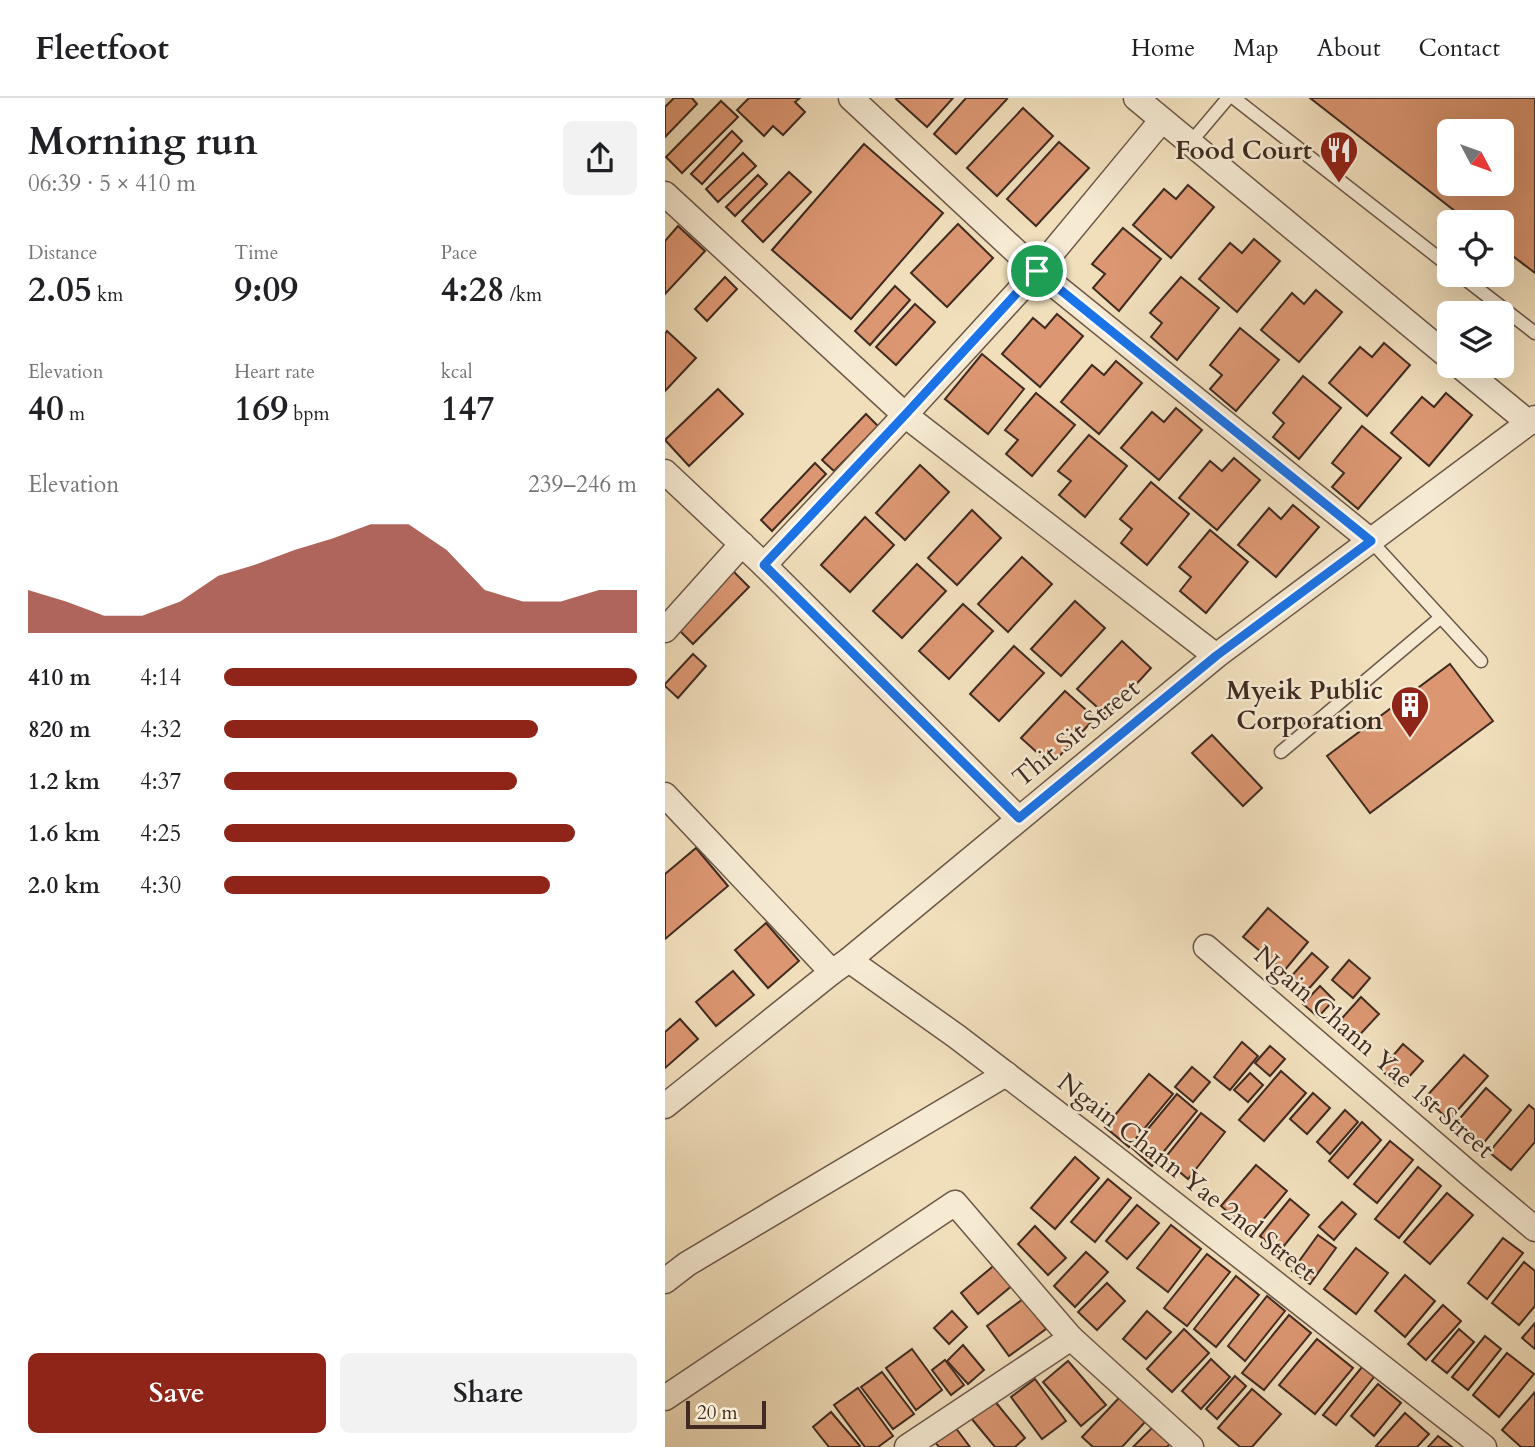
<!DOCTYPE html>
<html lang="en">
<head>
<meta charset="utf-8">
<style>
  :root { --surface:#fff; --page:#f2f2f2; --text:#202124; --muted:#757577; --line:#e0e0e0; --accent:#8f2418 }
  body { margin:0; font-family:Cardo,serif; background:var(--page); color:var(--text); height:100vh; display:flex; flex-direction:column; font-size:26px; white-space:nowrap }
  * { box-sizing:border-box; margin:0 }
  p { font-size:23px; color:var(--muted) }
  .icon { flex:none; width:38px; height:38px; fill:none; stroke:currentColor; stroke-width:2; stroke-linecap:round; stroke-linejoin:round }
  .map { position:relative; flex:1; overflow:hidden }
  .drawer { display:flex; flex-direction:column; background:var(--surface); width:665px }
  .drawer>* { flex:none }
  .needle { width:46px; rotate:131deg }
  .fabs { position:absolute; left:772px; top:21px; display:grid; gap:14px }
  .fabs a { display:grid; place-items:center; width:77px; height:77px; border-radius:10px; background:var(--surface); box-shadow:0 7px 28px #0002; font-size:35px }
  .scale { position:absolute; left:21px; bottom:18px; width:80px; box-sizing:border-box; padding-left:7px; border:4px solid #402a21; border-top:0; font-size:19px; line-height:24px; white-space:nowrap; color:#402a21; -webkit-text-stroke:5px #f6ead3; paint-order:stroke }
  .pin { position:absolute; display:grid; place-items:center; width:60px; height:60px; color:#fff; margin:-30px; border:4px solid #fff; border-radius:50%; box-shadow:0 2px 7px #0007 }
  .round { display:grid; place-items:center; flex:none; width:74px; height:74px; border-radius:10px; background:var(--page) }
  .summary { display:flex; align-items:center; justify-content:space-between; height:119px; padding:0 28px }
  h1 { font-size:38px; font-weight:700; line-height:52px }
  .metrics { display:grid; grid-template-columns:repeat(3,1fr); gap:10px; height:119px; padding:7px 28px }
  .metrics div { display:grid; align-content:center }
  .metrics b { font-size:35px; font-weight:700 }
  .metrics small { font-size:19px; font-weight:400 }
  .metrics p { font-size:19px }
  .chart { height:196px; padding:14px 28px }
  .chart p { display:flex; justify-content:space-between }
  .chart svg { width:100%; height:126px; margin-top:7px; fill:var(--accent); opacity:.7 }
  .cta { display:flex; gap:14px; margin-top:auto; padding:14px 28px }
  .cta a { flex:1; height:80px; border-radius:10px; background:var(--accent); color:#fff; font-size:28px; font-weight:700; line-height:80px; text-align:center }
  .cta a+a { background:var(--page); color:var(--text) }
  ul { padding:0 28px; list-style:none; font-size:23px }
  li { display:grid; grid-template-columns:112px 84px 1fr; align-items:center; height:52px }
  li i { height:18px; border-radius:9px; background:var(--accent) }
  header { display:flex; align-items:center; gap:42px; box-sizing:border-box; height:98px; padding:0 35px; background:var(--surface); border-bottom:2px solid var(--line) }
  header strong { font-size:33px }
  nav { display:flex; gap:38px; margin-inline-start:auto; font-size:24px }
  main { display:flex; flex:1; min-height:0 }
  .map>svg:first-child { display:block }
  .building { fill:#dc9772; stroke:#402a21; stroke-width:2; fill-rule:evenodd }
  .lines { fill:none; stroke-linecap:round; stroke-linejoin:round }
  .lane-casing { stroke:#6c5748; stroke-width:15 }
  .street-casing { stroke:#6c5748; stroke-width:27 }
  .lane { stroke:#f6ead3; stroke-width:12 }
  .street { stroke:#f6ead3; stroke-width:24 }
  .route-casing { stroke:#fff; stroke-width:14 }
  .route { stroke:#1a73e8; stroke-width:9 }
  .labels { text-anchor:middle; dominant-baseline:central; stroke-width:5; stroke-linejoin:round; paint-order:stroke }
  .poi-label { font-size:26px; font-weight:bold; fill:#402a21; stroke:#f6ead3; text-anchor:end }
  .street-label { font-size:26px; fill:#402a21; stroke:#f6ead3 }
</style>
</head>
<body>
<header>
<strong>Fleetfoot</strong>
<nav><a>Home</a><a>Map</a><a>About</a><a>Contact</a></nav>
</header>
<main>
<section class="drawer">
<div class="summary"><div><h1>Morning run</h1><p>06:39 · 5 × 410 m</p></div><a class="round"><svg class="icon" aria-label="share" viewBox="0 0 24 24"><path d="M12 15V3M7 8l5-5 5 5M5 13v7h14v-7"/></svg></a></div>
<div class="metrics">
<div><p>Distance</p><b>2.05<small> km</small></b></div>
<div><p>Time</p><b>9:09</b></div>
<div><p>Pace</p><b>4:28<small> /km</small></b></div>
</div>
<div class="metrics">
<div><p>Elevation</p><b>40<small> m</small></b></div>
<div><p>Heart rate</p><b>169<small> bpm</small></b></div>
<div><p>kcal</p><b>147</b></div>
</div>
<div class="chart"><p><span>Elevation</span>239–246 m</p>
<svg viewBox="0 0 160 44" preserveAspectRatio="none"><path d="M0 44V29L10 33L20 38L30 38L40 33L50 24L60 20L70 15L80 11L90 6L100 6L110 15L120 29L130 33L140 33L150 29L160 29V44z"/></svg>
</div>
<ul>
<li><b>410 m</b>4:14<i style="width:100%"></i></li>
<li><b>820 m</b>4:32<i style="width:76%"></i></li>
<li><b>1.2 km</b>4:37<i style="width:71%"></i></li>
<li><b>1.6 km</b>4:25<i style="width:85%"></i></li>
<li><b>2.0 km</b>4:30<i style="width:79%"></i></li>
</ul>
<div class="cta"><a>Save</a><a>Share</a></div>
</section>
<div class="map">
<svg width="870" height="1349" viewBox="0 0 870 1349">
  <rect width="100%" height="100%" fill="#f1dfbc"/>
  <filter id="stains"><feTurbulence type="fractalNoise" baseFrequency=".00286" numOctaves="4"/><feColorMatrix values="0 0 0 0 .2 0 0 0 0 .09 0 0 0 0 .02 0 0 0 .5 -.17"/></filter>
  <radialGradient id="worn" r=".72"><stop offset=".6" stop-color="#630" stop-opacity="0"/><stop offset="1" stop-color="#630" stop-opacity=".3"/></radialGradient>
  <!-- building -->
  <g class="building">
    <polygon points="9,0 27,0 32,6 0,39 0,9"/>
    <polygon points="84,0 135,0 130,4 140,14 118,37 108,28 99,38 72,12"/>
    <polygon points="232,0 288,0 262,29 231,1"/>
    <polygon points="301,0 340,0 342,1 291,56 269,36"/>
    <path d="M645,0H870V175L836,149V124H804ZM784,33H836V86H784Z"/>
    <polygon points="56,3 73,19 17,75 1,59"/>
    <polygon points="358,10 388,38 332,98 302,70"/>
    <polygon points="67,33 77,43 37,86 26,76"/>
    <polygon points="394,44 424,70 371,128 342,101"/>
    <polygon points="199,46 278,115 186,221 107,152"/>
    <polygon points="78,55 91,68 53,104 41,91"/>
    <polygon points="124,74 146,94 98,144 77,123"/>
    <polygon points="93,77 102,86 70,118 61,109"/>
    <polygon points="523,87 549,109 506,160 468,127 499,91 511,101"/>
    <polygon points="293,126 328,160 282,209 246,175"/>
    <polygon points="13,128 40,153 0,196 0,143"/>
    <polygon points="458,130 496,161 454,213 428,190 440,176 427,166"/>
    <polygon points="589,141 615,163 572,214 534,181 565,145 577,155"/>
    <polygon points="60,179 72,191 42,223 30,211"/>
    <polygon points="516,179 554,210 512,262 486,239 497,225 485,215"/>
    <polygon points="230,188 245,202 205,247 190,233"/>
    <polygon points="651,192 677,214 634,264 596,232 627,195 639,206"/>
    <polygon points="250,206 270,224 231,267 211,249"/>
    <polygon points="392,216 418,238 375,289 337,256 368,220 380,230"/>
    <polygon points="575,230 614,262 571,313 545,291 557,277 545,267"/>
    <polygon points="2,233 31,260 0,293 0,236"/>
    <polygon points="719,245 745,267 702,318 664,285 695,249 707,259"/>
    <polygon points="317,256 359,291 323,336 280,301"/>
    <polygon points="451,263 477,285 434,336 396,304 427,267 439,277"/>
    <polygon points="638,278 676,310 634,361 608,339 619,325 608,315"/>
    <polygon points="53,291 78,316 24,368 0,342"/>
    <polygon points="371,295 410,327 367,378 341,356 353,342 340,332"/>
    <polygon points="781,295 807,317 764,368 726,335 757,299 769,309"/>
    <polygon points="511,310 537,332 494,382 456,350 487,314 499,324"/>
    <polygon points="201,316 213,328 169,373 157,362"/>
    <polygon points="697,328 736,360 693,411 667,389 679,375 667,365"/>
    <polygon points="424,337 462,368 420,419 394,397 406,383 393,373"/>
    <polygon points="569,360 595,382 552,432 514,400 545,363 557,373"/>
    <polygon points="150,365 161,376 107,433 96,422"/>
    <polygon points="255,367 284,394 240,442 211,415"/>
    <polygon points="486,384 524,416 482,467 456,445 467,431 455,421"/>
    <polygon points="628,407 654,429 611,479 573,447 604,410 616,421"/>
    <polygon points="307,412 336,440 292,487 263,460"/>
    <polygon points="200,419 229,447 185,494 156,467"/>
    <polygon points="545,432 583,464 541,515 515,493 526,479 514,469"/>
    <polygon points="357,459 387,486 343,534 313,506"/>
    <polygon points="252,466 281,493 237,540 208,513"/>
    <polygon points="67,472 84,489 28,546 11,529"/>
    <polygon points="410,503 440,530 396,578 366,551"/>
    <polygon points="298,506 328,533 284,581 254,553"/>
    <polygon points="457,543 486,570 442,618 412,591"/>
    <polygon points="349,548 379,575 334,623 305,596"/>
    <polygon points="28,556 41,568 13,600 0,588 0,586"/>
    <polygon points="785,566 828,623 705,715 662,658"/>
    <polygon points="400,593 430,620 386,667 356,640"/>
    <polygon points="547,637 597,690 578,708 527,655"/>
    <polygon points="31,750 63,788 0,841 0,776"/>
    <polygon points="603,810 643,844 619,873 578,839"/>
    <polygon points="101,825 134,863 103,890 70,852"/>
    <polygon points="647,855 663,869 640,895 624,881"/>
    <polygon points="684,862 705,880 688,900 667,882"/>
    <polygon points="68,873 89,897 51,928 31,904"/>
    <polygon points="655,888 669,902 653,919 638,906"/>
    <polygon points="696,899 714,916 687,945 670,928"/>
    <polygon points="15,921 33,941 0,970 0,934"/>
    <polygon points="577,944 593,958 565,992 549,979"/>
    <polygon points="738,946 758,963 735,989 716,972"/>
    <polygon points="605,948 620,961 605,978 590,965"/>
    <polygon points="799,957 823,978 784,1022 760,1000"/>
    <polygon points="527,969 545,984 528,1004 510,989"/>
    <polygon points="616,973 641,995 599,1043 574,1022"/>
    <polygon points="585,975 598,987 583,1004 569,992"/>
    <polygon points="484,976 508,996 464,1049 440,1029"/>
    <polygon points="821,990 846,1012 816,1048 790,1026"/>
    <polygon points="648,995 665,1010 642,1036 625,1021"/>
    <polygon points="512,996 532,1013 487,1068 467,1050"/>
    <polygon points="864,1007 870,1012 870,1044 846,1072 824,1054"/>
    <polygon points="680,1012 693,1024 665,1056 652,1044"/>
    <polygon points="536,1015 560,1034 523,1081 499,1061"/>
    <polygon points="697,1024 716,1042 683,1080 664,1063"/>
    <polygon points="725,1043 748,1062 712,1105 689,1086"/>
    <polygon points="410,1059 434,1080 390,1131 366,1110"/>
    <polygon points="591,1067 622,1093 587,1135 556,1108"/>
    <polygon points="753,1069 776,1088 734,1140 710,1121"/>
    <polygon points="443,1081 466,1100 430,1144 406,1124"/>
    <polygon points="782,1095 808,1117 765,1166 739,1144"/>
    <polygon points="625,1101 644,1117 614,1154 595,1138"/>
    <polygon points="677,1104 691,1116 669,1142 654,1129"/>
    <polygon points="472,1107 494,1125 462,1161 441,1143"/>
    <polygon points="506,1127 536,1151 503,1194 472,1170"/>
    <polygon points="370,1128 401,1160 383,1177 353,1146"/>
    <polygon points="653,1137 671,1150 645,1186 627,1173"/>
    <polygon points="838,1140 858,1155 822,1201 803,1185"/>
    <polygon points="691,1150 723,1175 691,1216 659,1191"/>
    <polygon points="421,1154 443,1174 410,1209 389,1188"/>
    <polygon points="542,1156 565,1174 522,1228 499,1210"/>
    <polygon points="859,1164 870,1173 870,1208 854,1227 827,1205"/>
    <polygon points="332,1165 349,1186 313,1216 296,1195"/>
    <polygon points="740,1177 770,1203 740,1239 710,1213"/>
    <polygon points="571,1178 594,1197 551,1249 529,1231"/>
    <polygon points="442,1185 460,1203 432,1232 413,1214"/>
    <polygon points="602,1198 620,1213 580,1263 563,1248"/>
    <polygon points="358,1201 381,1231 344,1258 322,1228"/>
    <polygon points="778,1207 796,1223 761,1262 743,1246"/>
    <polygon points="287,1213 302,1229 284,1246 269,1230"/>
    <polygon points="482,1213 506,1234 481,1261 458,1241"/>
    <polygon points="624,1217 646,1235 599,1292 577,1275"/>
    <polygon points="870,1225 870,1251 857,1240"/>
    <polygon points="519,1231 544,1255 507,1294 482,1271"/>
    <polygon points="794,1231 809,1244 782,1275 767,1263"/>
    <polygon points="820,1238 836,1251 803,1292 787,1279"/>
    <polygon points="652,1241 688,1270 650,1316 614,1287"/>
    <polygon points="298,1247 319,1272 303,1286 282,1263"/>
    <polygon points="247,1251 277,1292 251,1312 221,1270"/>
    <polygon points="842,1255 869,1276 834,1319 808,1297"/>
    <polygon points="546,1261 565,1279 536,1311 517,1293"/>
    <polygon points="280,1262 299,1287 286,1297 267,1272"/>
    <polygon points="403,1263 441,1307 416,1328 378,1284"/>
    <polygon points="697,1269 709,1279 671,1327 658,1317"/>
    <polygon points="217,1274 249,1316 228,1331 196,1289"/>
    <polygon points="570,1278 581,1288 552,1321 541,1311"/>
    <polygon points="370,1281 401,1323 377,1341 346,1299"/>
    <polygon points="713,1286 736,1305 709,1338 686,1318"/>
    <polygon points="193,1290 228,1338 213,1349 200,1349 169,1307"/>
    <polygon points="587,1291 616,1316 587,1349 575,1349 553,1330"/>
    <polygon points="870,1294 870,1349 856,1349 837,1332"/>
    <polygon points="454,1300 480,1324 457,1349 428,1349 417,1339"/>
    <polygon points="328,1301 360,1340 350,1349 330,1349 306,1320"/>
    <polygon points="166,1314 195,1348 194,1349 164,1349 148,1329"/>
    <polygon points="740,1315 764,1336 752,1349 712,1349 711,1348"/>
    <polygon points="290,1329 305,1349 274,1349 270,1344"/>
    <polygon points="488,1329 505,1346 502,1349 468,1349"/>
    <polygon points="773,1338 787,1349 763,1349"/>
  </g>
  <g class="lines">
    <!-- lane casing -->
    <g class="lane-casing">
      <g id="lane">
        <polyline points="569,0 784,168"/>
        <polyline points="525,45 563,0"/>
        <polyline points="795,177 870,235"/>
        <polyline points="706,443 816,563"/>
        <polyline points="616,654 775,520"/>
      </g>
    </g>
    <!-- street casing -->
    <g class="street-casing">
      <g id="street">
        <polyline points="186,0 372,173 706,443"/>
        <polyline points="471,0 784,259"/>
        <polyline points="0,96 240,317 551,558"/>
        <polyline points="795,268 864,325"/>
        <polyline points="0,374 99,467 353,720"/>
        <polyline points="99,467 240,317 372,173 497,22"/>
        <polyline points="0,532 77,446"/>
        <polyline points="0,697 167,874"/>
        <polyline points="541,849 808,1079 870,1131"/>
        <polyline points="184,862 291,938 435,1048 819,1349"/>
        <polyline points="0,1008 167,874 184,862 551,558 870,320"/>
        <polyline points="0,1183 22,1166 341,976"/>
        <polyline points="0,1300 290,1105 406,1240 526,1349"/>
        <polyline points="242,1349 406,1240"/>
      </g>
    </g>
    <!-- lane -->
    <use href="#lane" class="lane"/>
    <!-- street -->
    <use href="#street" class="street"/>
  </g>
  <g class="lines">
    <!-- route casing -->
    <g class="route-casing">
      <polygon id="route" points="372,173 706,443 551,558 354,720 99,467 240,317"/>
    </g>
    <!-- route -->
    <use href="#route" class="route"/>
  </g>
  <!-- icons -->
  <defs>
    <g id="restaurant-pin" transform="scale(2.0125)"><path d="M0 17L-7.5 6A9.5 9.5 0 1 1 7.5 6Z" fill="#8f2418" stroke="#f6ead3"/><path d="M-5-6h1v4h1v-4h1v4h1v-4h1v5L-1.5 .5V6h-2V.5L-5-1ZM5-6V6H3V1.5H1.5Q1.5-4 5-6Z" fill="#fff"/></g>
    <g id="building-pin" transform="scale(2.0125)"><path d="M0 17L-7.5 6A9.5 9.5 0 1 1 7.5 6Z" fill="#8f2418" stroke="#f6ead3"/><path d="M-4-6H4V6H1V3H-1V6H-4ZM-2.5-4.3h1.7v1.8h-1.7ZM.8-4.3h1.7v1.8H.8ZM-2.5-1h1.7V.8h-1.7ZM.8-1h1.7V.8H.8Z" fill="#fff"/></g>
  </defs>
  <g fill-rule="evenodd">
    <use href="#restaurant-pin" x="674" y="52"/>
    <use href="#building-pin" x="745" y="607"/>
  </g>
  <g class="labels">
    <!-- poi labels -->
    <g class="poi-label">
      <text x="647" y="52">Food Court</text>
      <text x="718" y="592">Myeik Public<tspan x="718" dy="30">Corporation</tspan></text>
    </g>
    <!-- street labels -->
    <g class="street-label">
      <text transform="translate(411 635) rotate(-39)">Thit Sit Street</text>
      <text transform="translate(709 954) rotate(41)">Ngain Chann Yae 1st Street</text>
      <text transform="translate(522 1079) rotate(38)">Ngain Chann Yae 2nd Street</text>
    </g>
  </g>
  <rect width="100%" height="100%" filter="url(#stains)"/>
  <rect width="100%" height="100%" fill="url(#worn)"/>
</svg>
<div class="fabs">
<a><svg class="needle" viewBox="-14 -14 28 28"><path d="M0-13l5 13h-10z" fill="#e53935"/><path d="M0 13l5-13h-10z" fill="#757577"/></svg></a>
<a><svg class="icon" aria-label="locate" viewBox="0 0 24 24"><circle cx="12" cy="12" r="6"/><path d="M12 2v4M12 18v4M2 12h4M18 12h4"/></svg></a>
<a><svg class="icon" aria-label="layers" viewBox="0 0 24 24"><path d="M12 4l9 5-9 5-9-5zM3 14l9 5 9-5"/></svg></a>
</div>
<div class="scale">20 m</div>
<div class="pin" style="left:372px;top:173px;background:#1e9e55"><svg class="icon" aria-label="arrive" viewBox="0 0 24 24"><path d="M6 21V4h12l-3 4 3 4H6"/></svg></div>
</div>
</main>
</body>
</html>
